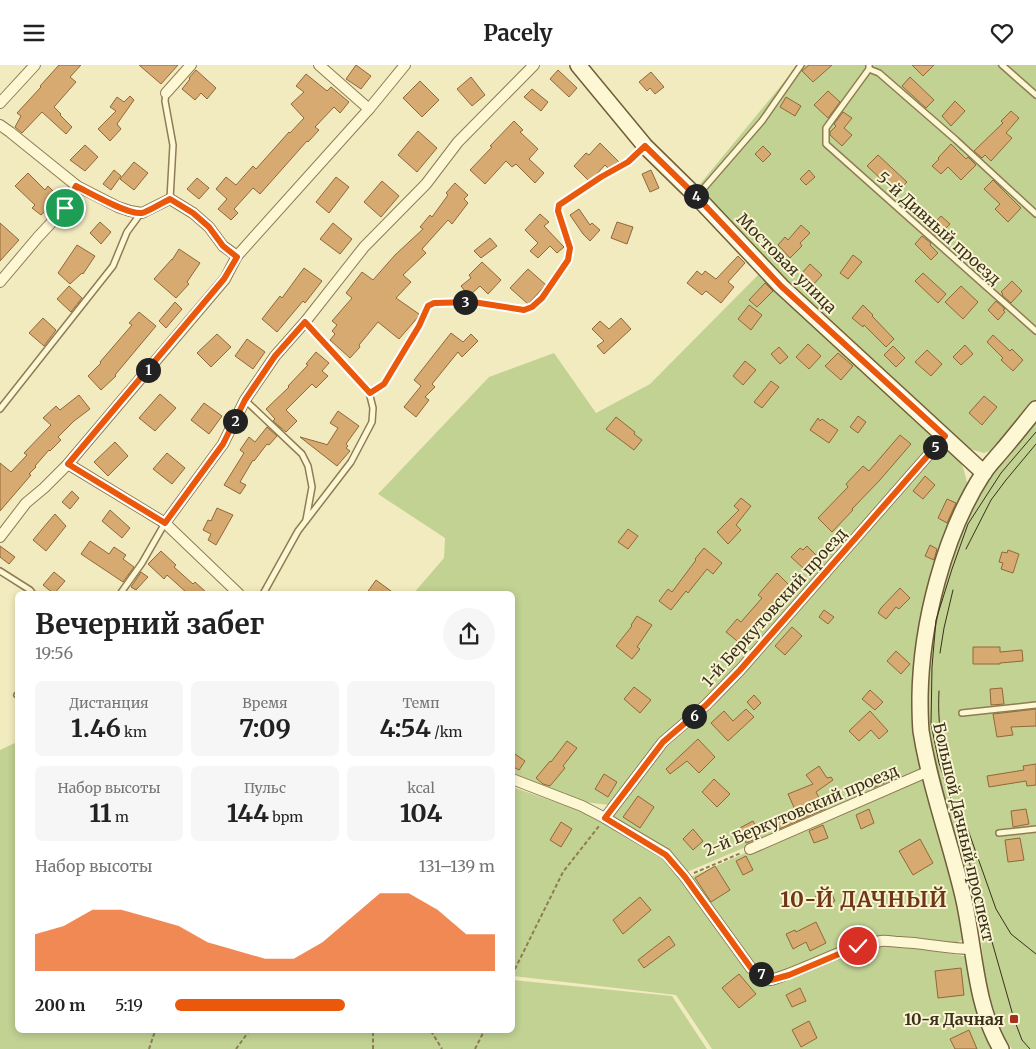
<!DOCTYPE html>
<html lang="ru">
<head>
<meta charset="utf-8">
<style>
  :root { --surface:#fff; --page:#f6f6f6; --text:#222; --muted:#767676; --accent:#ea580c }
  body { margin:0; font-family:Merriweather,serif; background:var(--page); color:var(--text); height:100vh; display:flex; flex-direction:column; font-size:19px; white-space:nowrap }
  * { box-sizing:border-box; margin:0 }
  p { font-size:16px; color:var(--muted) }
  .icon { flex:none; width:28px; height:28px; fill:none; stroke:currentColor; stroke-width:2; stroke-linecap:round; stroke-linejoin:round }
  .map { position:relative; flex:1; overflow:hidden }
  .sheet { position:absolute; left:15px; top:526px; width:500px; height:442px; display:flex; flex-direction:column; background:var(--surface); border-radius:8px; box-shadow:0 2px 8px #0003 }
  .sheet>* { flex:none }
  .pin { position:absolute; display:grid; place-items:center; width:42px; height:42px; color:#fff; margin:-21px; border:2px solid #fff; border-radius:50%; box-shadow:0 1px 5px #0007 }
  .km { position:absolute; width:25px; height:25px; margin:-12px; border-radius:50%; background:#222; color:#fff; font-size:14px; line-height:25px; text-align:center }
  .round { display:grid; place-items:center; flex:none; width:52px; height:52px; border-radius:26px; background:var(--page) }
  .headline { display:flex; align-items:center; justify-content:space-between; height:85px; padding:0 20px }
  h1 { font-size:28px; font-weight:700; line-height:38px }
  .metrics { display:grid; grid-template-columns:repeat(3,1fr); gap:8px; height:85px; padding:5px 20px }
  .metrics div { display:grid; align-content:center; border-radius:8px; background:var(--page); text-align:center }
  .metrics b { font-size:25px; font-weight:700 }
  .metrics small { font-size:14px; font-weight:400 }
  .metrics p { font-size:14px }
  .chart { height:140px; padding:10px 20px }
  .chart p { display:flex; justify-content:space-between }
  .chart svg { width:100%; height:90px; margin-top:5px; fill:var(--accent); opacity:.7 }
  ul { padding:0 20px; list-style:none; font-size:16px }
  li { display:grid; grid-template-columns:80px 60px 1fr; align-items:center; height:38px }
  li i { height:12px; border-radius:6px; background:var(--accent) }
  header { display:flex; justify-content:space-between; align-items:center; height:65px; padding:0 20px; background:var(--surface); font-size:22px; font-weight:700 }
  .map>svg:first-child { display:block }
  .green { fill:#c1d293 }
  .building { fill:#d6aa71; stroke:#916838 }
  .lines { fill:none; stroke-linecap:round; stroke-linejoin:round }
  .lane-casing { stroke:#8e7c55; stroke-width:8 }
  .street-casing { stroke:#8e7c55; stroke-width:12 }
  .secondary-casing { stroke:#705d39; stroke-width:18 }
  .path { stroke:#8e7c55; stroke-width:2; stroke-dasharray:4 2.5; stroke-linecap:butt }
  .lane { stroke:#fdf7d4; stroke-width:5 }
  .street { stroke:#fdf7d4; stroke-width:10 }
  .secondary { stroke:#fdf7d4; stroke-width:15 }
  .tram { stroke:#3c301c; stroke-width:1 }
  .route-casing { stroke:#fff; stroke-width:10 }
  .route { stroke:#ea580c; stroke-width:6 }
  .poi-dot { fill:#a5311e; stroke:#f9f4d1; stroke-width:2 }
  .labels { text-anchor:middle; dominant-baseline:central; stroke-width:4; stroke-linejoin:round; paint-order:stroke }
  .street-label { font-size:16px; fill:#3c301c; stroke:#f9f4d1 }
  .poi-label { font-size:16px; font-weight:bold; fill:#3c301c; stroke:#f9f4d1; text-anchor:end }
  .district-label { font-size:21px; font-weight:bold; letter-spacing:1px; fill:#6e3616; stroke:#f9f4d1 }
</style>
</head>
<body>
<header><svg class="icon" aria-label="menu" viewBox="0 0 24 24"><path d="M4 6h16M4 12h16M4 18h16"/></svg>Pacely<svg class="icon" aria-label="heart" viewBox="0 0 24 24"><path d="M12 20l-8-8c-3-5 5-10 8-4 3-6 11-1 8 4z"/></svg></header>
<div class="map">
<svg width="1036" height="984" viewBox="0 0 1036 984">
  <rect width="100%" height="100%" fill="#f3ebc0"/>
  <!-- green -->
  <g class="green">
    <polygon points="798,0 1036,0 1036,337 995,384 984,388 970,384 786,214 696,124"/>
    <polygon points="759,209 938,372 741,598 610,740 584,737 513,711 512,529 413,529 444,493 445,473 378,429 489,312 554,288 596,348 650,319"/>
    <polygon points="1036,358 1036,984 1012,984 1000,966 985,916 981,874 967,810 935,706 926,663 927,583 948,500 966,455 990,413"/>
    <path d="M943,378C961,394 963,398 968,422L925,541V706L687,807L669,787L612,751L634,719L668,681L712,643L840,497Z"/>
    <polygon points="17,677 18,966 512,966 513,915 672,931 707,984 0,984 0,685"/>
    <polygon points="925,711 967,870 962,875 956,878 883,871 857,876 772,909 754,901 691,812 799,764"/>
    <polygon points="512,722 579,745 663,791 750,906 773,919 860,885 882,880 910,882 970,892 978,949 988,974 993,984 712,984 676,930 513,911"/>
  </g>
  <!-- building -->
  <g class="building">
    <polygon points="59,0 81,0 70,12 76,17 54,42 61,49 60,50 72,62 66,69 42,47 22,68 15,62 21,51 17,48 41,22 40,21"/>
    <polygon points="139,0 178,0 161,19"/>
    <polygon points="356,0 371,11 361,24 346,14"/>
    <polygon points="809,0 832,0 813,17 802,6"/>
    <polygon points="912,0 934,0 923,11"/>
    <polygon points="196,5 216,23 207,34 201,28 195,35 182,24 190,14 189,13"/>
    <polygon points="558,5 577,23 569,32 550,14"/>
    <polygon points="651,7 664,22 655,29 650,23 647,26 639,17"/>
    <polygon points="306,9 327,26 331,22 349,37 340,48 334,42 315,62 319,65 308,77 307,76 260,129 253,123 234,144 238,148 231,155 218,144 227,134 216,124 226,112 236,120 253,101 256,104 289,67 290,68 304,53 291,39 304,27 296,21"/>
    <polygon points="471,12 485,30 472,41 457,24"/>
    <polygon points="910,12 934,35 926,43 902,21"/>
    <polygon points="420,16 439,35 422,52 403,33"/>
    <polygon points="532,24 548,37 541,46 524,32"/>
    <polygon points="828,26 840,37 828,53 814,40"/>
    <polygon points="130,31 134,35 117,59 121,64 110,76 98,64 116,46 110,42 117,32 124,37"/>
    <polygon points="786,32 801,41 795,51 780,42"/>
    <polygon points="955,36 965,46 951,61 942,51"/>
    <polygon points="1011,46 1019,53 1006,68 1012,73 991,96 985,90 982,93 974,86 1003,58 1001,56"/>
    <polygon points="843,47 852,53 844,63 852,70 842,81 830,70 830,67 836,61 834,59"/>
    <polygon points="514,56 523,65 520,67 538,84 529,94 544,108 535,118 516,99 512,102 506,96 485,119 470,105 492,82 490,81"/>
    <polygon points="418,66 437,83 417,107 398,90"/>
    <polygon points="600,78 619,97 608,103 605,100 594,112 588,115 574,101 586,88 589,90"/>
    <polygon points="951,79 966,94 968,92 976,100 961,115 948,102 941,109 932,101 939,94 938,93"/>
    <polygon points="85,80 98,92 85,106 70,95"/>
    <polygon points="763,81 771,89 763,97 755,89"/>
    <polygon points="878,90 907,117 896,128 867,101"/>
    <polygon points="134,97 148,108 134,125 120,114"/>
    <polygon points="114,105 121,111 111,125 103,119"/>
    <polygon points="651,105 659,123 650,127 642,109"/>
    <polygon points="809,105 815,112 806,120 800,114"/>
    <polygon points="28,108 45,125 48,121 60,133 41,150 32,143 35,140 15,121"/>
    <polygon points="336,112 349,122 329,148 316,137"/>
    <polygon points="197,113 209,123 199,134 187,124"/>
    <polygon points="993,115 1021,143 1008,157 995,144 1000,139 984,124"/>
    <polygon points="382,116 399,131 381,152 364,137"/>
    <polygon points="455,118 468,130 464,134 468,138 452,159 448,155 422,184 426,188 403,210 411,217 396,233 419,249 419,251 399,274 378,257 359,280 360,282 350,293 330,275 335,269 332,266 337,260 332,256 352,233 346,228 362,207 373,215 395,190 423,164 420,162 430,150 432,152 448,130 446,128"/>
    <polygon points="579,144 590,160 592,158 600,165 590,176 583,169 570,150"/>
    <polygon points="540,149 549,157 544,161 564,182 557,188 550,181 538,193 530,186 538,178 525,165"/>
    <polygon points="941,151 950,159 937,172 928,164"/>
    <polygon points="100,157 111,167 101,179 90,168"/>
    <polygon points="617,157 633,162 627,179 611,173"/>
    <polygon points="0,158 19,175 0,196"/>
    <polygon points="333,158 352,174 340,189 320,174"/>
    <polygon points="801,160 810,168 800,178 802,181 790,193 778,180 785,172 788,175"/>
    <polygon points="922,171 931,178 930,180 938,188 931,195 915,179"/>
    <polygon points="490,173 497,181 481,193 474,186"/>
    <polygon points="77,180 95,191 83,209 82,208 70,219 58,208"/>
    <polygon points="179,184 200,198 187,217 189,219 176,233 154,214 172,194 172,195"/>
    <polygon points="853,190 862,197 848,214 840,208"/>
    <polygon points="738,191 745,198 728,217 734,222 721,238 706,226 702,230 687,218 697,206 702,210 705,206 716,214"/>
    <polygon points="482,197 501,215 488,229 480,221 469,231 461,221 471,213 469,210"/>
    <polygon points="810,199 822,210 813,220 801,209"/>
    <polygon points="304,203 322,216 305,238 303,236 277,267 262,254 280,231 282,233"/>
    <polygon points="528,204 546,220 528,239 510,223"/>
    <polygon points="923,208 946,229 938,238 915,216"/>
    <polygon points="1012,216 1022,226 1011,238 1002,230 1003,229 1001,227"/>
    <polygon points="765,218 773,226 757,242 749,235"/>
    <polygon points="69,221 82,233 71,247 57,234"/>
    <polygon points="961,221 978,237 963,254 945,237"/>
    <polygon points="996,236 1005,244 1003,245 1005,247 998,255 988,245"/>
    <polygon points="175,237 182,244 166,263 159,256"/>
    <polygon points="749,240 762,250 751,265 738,254"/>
    <polygon points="863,240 873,250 872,251 894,274 886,282 864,260 863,262 852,253"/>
    <polygon points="139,247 156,261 115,310 116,311 101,325 88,311 101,298 100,297 132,260 129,258"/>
    <polygon points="43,253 56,265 44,281 29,268"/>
    <polygon points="621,253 631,264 604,289 597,281 604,276 592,264 600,256 609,264"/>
    <polygon points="451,268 463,277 471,269 478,276 462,292 458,287 432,319 435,322 425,332 429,335 416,352 404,342 421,321 414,315"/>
    <polygon points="217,269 231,282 211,302 197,288"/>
    <polygon points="993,270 1010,286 1012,284 1023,295 1013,306 1001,295 1003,293 987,277"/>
    <polygon points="247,274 265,287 253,304 235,291"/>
    <polygon points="808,279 821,291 809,304 796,292"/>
    <polygon points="965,280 973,289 961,300 953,292"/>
    <polygon points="893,281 905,293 896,302 884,290"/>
    <polygon points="779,282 788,292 780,299 771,289"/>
    <polygon points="927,285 942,299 931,311 915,297"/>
    <polygon points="316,287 329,298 322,306 328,311 316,323 312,319 286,345 297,356 286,367 273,356 275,354 266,344 289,322 288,321 308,300 306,299"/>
    <polygon points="838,288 853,301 841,315 825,301"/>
    <polygon points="745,296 756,305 743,320 733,311"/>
    <polygon points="771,316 779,322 762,343 754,337"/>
    <polygon points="160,329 176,343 155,366 139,353"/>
    <polygon points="79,330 90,344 74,356 58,372 61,375 50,386 49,385 35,401 36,402 29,409 31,410 0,446 0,398 11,407 27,390 24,388 51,360 43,353 56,341 60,345"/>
    <polygon points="984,331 997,342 982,360 969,348"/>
    <polygon points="204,338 222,351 209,369 191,355"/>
    <polygon points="338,346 359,361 346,379 348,381 346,383 350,386 337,401 300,372 325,379 327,380 338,363 330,358"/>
    <polygon points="858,351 866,357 858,368 850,362"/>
    <polygon points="616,352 635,367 634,369 642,375 634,385 606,364"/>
    <polygon points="818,353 820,356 822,354 838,365 829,378 810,365"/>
    <polygon points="267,362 277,371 269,380 267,379 254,396 253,395 240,417 246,420 240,429 224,420 244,388 240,385 249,372 255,377"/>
    <polygon points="900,370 911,379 879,416 852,444 853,445 832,467 818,453 848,422 846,419 863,401 869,406"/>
    <polygon points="115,377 128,391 108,411 94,397"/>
    <polygon points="167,388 185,403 172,419 153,404"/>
    <polygon points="925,411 935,420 923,434 913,426"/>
    <polygon points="72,426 79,433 70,444 62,437"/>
    <polygon points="741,433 751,441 736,460 741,465 728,479 717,467 739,445 734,441"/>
    <polygon points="947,434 956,438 947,458 938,453"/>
    <polygon points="217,443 233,450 216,480 208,475 211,469 203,465 208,455 211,456"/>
    <polygon points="110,445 130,463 122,473 102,456"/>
    <polygon points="55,449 66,461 46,486 33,475 48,457"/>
    <polygon points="628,464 638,471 628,484 618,477"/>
    <polygon points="90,476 109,489 114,482 126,490 123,494 134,502 123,517 81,489"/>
    <polygon points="930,480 937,484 934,495 925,491"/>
    <polygon points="0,481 15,492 9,499 0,492"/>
    <polygon points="807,481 816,490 803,503 791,492 800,483 803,485"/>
    <polygon points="704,483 722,498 713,509 707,504 688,528 686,526 671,545 659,536 668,524 672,527 696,495 695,494"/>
    <polygon points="1008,485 1019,489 1013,508 1001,504 1003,498 999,497 1002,487 1007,488"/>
    <polygon points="161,486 176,500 174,502 193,519 195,517 208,529 185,529 186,527 167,510 164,514 148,499"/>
    <polygon points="54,507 65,516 54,529 43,520"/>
    <polygon points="141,507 148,512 136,525 131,522"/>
    <polygon points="777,508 789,520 766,546 768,548 741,579 726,567 737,554 741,557 762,533 758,530"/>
    <polygon points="376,515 395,529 366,529"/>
    <polygon points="900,523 910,533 899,544 896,542 886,554 878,548 881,543"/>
    <polygon points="824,545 834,552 828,559 819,552"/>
    <polygon points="637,551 652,560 637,582 640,584 632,594 616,581 632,561 631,560"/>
    <polygon points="792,562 802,571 785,590 775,581"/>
    <polygon points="973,582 1000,582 1000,587 1022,585 1023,596 1000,598 1000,599 973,599"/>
    <polygon points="896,586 910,599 901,609 887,596"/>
    <polygon points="634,622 651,635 640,648 624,634"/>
    <polygon points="1002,623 1004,639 991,640 990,624"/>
    <polygon points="870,625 883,637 875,645 862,634"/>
    <polygon points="754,630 761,638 754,645 747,637"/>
    <polygon points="746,644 754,652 728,676 711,658 724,646 733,656"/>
    <polygon points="1036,644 1036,661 1011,662 1013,670 997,672 993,649"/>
    <polygon points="870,646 888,666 879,674 871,665 859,676 849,666"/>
    <polygon points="698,674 715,692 699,708 687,696 670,709 666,704"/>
    <polygon points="567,676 577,683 563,701 565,703 550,721 543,719 536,713 550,696 551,697"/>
    <polygon points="512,687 525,696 519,705 512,701"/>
    <polygon points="1036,699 1036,720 1027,721 1026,716 989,722 987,711 1024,705 1023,701"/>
    <polygon points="819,701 827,713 831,712 833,715 816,727 825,744 777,765 774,756 796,747 788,729 813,719 806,710"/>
    <polygon points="894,705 898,712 873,723 870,716"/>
    <polygon points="604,709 617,717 608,732 595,724"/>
    <polygon points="714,714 730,729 717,742 702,727"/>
    <polygon points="638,731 654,742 640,763 623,752"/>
    <polygon points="869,744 874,758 861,764 856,750"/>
    <polygon points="1026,744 1029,759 1013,762 1011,746"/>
    <polygon points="753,756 761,772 746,778 738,764"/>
    <polygon points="561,757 572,764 561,782 550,775"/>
    <polygon points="823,760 828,773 814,778 809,766"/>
    <polygon points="693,764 703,776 693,785 683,774"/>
    <polygon points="1020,773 1024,795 1008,797 1005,775"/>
    <polygon points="920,774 933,798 913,810 899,786"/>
    <polygon points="746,791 753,805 743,810 736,796"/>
    <polygon points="715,801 730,825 711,837 695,813"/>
    <polygon points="830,825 835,836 820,843 815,832"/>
    <polygon points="640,832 651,845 623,869 613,855"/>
    <polygon points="816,857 826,878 810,886 806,877 793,884 786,869 795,865 796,867"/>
    <polygon points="669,871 675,880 644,903 638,895"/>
    <polygon points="961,903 964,930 938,933 935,906"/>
    <polygon points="739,909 756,929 739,943 722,923"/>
    <polygon points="800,923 806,936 792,942 786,930"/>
    <polygon points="809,956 817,973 801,982 792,965"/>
    <polygon points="969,965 977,984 955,984 950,974"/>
  </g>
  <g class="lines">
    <!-- lane casing -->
    <g class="lane-casing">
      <g id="lane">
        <polyline points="869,0 869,4 826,63 826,79 1036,266"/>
        <polyline points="1002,0 1036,30"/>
        <polyline points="869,4 879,8 956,75 1036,149"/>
        <polyline points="166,28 165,36 173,80 170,134"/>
        <polyline points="697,131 762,56 801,0"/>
        <polyline points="369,327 384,319 419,261 428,241 434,238 473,237 524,245 532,242 542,233 568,195 570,183 557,146 559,140 601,112 628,97 644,82"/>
        <polyline points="245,335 302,389 308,401 312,422 306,455"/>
        <polyline points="0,344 113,201 127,167 141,148"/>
        <polyline points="0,506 30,525 33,529"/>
        <polyline points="120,529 142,498 165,458"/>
        <polyline points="263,529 298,466 351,397 372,357 373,343 369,327 305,257"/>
        <polyline points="17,630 18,629"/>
        <polyline points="962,648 1036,640"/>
        <polyline points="999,768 1036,764"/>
      </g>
    </g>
    <!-- street casing -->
    <g class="street-casing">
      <g id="street">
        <polyline points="319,0 369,44"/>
        <polyline points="166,28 191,0"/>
        <polyline points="0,38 35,0"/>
        <polyline points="0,60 10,67 77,121 118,142 130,146 142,148 170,134 193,148 209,162 223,181 237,191"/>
        <polyline points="0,217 38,172 65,143 77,121"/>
        <polyline points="68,399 165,458 239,529"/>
        <polyline points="165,458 223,379 245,335 275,291 305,257 364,182 426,119 458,77 534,0"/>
        <polyline points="0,472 26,438 44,423 68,399 225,214 237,191 369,44 405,0"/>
        <path d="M512,714L582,741L605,753L666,789L685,812L751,903L771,915C808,904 842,882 881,876C887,875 894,877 900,877C925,878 948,884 973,884"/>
        <polyline points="605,753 663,677 706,640 740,605 945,371"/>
        <polyline points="750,784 929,706"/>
      </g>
    </g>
    <!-- secondary casing -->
    <g class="secondary-casing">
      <g id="secondary">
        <polyline points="578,0 645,81 697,132 781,221 984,408"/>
        <path d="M1001,984C974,938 975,882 963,831C950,776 930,722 921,666C920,655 920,643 920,632C921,560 944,469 983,409C988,401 994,395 1000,388C1012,374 1024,359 1036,344"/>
      </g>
    </g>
    <!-- path -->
    <g class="path">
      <polyline points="694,808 741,788"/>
      <polyline points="512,910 563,807 599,761"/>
      <polyline points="431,966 442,984"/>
      <polyline points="149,984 155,966"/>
      <polyline points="236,984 249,966"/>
      <polyline points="373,984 373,966"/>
      <polyline points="475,984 484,966"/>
    </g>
    <!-- lane -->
    <use href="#lane" class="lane"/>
    <!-- street -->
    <use href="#street" class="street"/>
    <!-- secondary -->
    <use href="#secondary" class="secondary"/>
    <!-- tram -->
    <g class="tram">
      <polyline points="966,484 991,435 1006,415 1036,379"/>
      <polyline points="940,588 944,563 953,525"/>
      <path d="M939,626C938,646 939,666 944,685"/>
      <polyline points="962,748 996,844 1011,869 1036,889"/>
      <polyline points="1030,984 1022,975 1014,954 953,740 939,698 931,659 932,602 936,555 952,504 968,459 1001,408 1036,367"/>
    </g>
  </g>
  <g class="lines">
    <!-- route casing -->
    <g class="route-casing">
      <path id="route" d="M65,143L76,121C90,128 128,150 142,148C147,147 164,137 170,134L193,148L209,162L223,181L237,192L224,214L68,399L165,458L223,379L245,335L275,291L305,257L370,328L384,319L419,261L428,241L434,238L473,237L524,245L532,242L542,233L568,195L570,183L558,146L559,140L601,112L628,97L645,81L697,132L781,221L945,371L740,605L706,640L663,677L605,753L666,790L685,812L751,903L771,915L789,910L858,881"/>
    </g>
    <!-- route -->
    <use href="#route" class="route"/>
  </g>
  <!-- markers -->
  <rect class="poi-dot" x="1009" y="949" width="10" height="10" rx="2.5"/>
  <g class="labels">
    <!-- street labels -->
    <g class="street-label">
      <text transform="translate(939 163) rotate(42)">5-й Дивный проезд</text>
      <text transform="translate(787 198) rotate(45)">Мостовая улица</text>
      <text transform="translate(774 542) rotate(-48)">1-й Беркутовский проезд</text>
      <text transform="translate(801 745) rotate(-23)">2-й Беркутовский проезд</text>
      <text transform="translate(964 767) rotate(77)">Большой Дачный проспект</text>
    </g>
    <!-- poi labels -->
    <g class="poi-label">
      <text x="1004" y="954">10-я Дачная</text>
    </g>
    <!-- district labels -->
    <g class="district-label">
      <text x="864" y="834">10-Й ДАЧНЫЙ</text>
    </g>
  </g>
</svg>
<div class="pin" style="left:65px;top:143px;background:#1e9e55"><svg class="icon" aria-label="arrive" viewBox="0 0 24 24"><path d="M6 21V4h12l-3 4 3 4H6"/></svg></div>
<div class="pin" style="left:858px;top:881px;background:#d93025"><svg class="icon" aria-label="check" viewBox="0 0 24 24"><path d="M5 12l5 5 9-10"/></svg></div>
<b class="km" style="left:148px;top:305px">1</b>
<b class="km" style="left:235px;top:356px">2</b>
<b class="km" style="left:465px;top:237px">3</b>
<b class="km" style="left:696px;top:131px">4</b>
<b class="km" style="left:935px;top:382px">5</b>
<b class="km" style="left:694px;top:651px">6</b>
<b class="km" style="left:761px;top:909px">7</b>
<section class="sheet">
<div class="headline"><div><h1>Вечерний забег</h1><p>19:56</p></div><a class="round"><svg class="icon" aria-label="share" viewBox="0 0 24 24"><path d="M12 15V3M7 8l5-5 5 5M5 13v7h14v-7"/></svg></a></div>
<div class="metrics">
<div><p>Дистанция</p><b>1.46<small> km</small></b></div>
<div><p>Время</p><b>7:09</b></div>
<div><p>Темп</p><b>4:54<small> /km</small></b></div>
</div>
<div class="metrics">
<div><p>Набор высоты</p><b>11<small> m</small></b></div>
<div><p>Пульс</p><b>144<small> bpm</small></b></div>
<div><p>kcal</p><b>104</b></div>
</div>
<div class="chart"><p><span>Набор высоты</span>131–139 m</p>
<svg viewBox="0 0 160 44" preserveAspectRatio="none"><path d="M0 44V26L10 22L20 14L30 14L40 18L50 22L60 30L70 34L80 38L90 38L100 30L110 18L120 6L130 6L140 14L150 26L160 26V44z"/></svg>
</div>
<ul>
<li><b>200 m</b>5:19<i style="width:53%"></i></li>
</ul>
</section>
</div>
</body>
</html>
